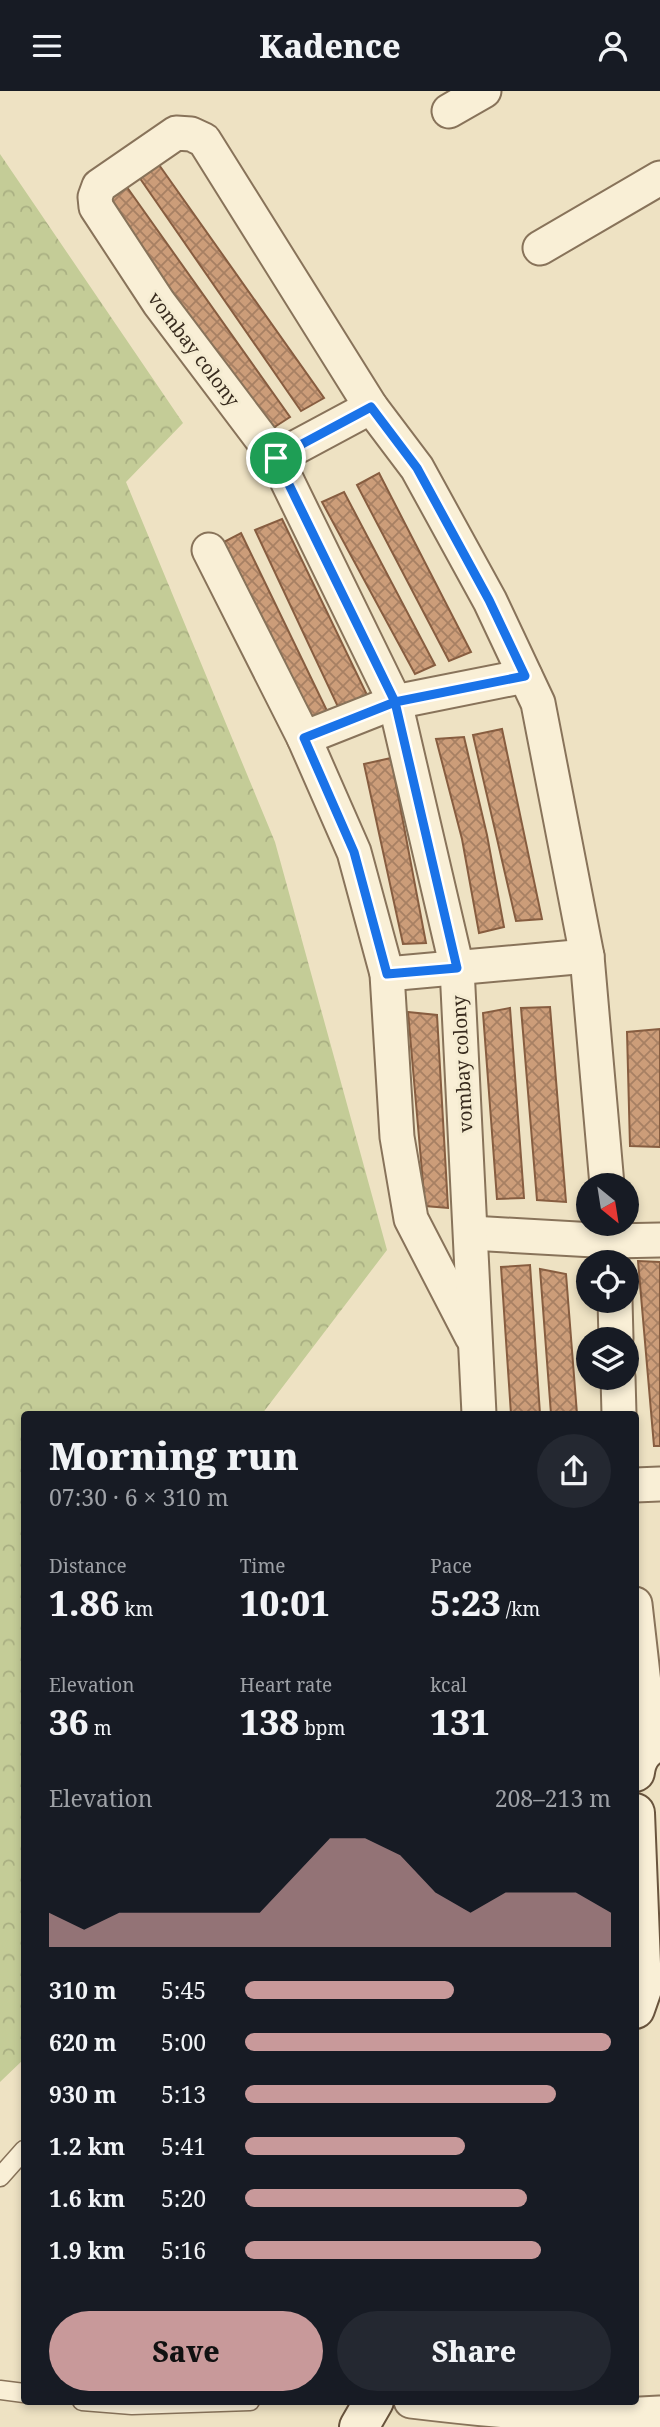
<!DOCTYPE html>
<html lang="en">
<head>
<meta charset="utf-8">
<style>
  :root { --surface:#171b24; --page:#242831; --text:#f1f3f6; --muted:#9ea1a6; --accent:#c8999a }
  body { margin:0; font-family:"Noto Serif",serif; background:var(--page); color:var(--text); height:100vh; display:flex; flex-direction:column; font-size:26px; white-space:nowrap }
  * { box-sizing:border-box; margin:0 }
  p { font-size:23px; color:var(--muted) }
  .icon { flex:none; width:38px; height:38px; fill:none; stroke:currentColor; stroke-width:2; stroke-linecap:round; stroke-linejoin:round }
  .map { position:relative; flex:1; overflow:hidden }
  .sheet { position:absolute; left:21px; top:1320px; width:618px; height:994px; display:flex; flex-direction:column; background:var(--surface); border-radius:7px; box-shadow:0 4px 10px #0003 }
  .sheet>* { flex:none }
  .needle { width:46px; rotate:150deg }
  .fabs { position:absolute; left:576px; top:1082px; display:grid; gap:14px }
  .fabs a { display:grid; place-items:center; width:63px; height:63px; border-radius:50%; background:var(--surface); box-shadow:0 4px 10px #0003; font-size:35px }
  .pin { position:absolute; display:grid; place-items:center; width:60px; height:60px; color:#fff; margin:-30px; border:4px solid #fff; border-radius:50%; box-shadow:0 2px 7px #0007 }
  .round { display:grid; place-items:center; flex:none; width:74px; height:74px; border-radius:37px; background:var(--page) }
  .headline { display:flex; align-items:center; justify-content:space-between; height:119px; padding:0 28px }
  h1 { font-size:38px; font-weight:800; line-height:52px }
  .figures { display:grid; grid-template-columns:repeat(3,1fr); gap:10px; height:119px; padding:7px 28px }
  .figures div { display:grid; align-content:center }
  .figures b { font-size:35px; font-weight:800 }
  .figures small { font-size:19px; font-weight:400 }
  .figures p { font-size:19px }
  .chart { height:196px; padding:14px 28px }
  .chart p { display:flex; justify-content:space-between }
  .chart svg { width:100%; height:126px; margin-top:7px; fill:var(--accent); opacity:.7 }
  .button { display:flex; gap:14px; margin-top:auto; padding:14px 28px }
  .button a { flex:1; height:80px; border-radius:42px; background:var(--accent); color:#111; font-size:28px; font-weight:800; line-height:80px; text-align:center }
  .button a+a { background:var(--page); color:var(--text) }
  ul { padding:0 28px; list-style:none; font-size:23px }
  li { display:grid; grid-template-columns:112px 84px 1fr; align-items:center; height:52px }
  li i { height:18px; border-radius:9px; background:var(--accent) }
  header { display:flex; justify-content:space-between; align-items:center; height:91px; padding:0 28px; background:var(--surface); font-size:32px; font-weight:800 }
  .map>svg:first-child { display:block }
  .forest { fill:url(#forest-crowns) }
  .building { fill:url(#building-cross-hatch); stroke:#875d40; stroke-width:2 }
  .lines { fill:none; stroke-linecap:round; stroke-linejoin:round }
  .lane-casing { stroke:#88735a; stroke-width:21 }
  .street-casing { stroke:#88735a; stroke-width:37 }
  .secondary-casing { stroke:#69543d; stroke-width:42 }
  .lane { stroke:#f9efd6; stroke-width:18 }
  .street { stroke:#f9efd6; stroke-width:33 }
  .secondary { stroke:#f9efd6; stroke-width:38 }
  .route-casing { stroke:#fff; stroke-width:14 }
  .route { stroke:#1a73e8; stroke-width:9 }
  .labels { text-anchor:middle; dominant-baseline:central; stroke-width:6; stroke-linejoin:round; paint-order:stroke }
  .street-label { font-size:19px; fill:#382b1e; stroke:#f5ecd2 }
</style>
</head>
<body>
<header><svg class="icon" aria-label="menu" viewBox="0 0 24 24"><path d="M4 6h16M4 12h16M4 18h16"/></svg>Kadence<svg class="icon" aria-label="person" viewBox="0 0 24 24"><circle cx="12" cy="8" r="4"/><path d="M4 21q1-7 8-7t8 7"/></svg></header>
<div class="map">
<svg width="660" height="2336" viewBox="0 0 660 2336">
  <defs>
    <pattern id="forest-crowns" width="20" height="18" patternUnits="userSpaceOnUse" patternTransform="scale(1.75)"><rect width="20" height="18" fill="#c4cc97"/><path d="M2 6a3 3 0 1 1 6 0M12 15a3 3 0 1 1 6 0" fill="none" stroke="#a9af82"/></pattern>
    <pattern id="building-cross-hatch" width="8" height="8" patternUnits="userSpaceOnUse" patternTransform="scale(1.75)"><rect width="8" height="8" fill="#cc9d79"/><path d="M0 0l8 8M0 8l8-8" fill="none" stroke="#a78063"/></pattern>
  </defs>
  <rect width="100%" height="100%" fill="#eee2c3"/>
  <!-- forest -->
  <polygon class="forest" points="0,63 183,332 126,391 275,751 387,1159 262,1323 24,1323 24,1968 0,1991"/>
  <!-- building -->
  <g class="building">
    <polygon points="157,71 324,307 301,320 139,86"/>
    <polygon points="124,92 290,326 270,339 103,106"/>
    <polygon points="379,382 471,561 449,570 357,394"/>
    <polygon points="344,401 435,574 415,583 322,411"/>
    <polygon points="282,428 368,606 339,618 255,439"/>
    <polygon points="241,442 329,624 309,632 222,452"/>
    <polygon points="502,638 542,828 516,830 473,644"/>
    <polygon points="464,646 487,744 504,836 479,842 462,748 436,648"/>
    <polygon points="391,667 426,852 403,853 364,673"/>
    <polygon points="550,916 566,1111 537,1109 521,917"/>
    <polygon points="510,917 524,1107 497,1108 483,922"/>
    <polygon points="408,921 437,924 448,1117 425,1115"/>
    <polygon points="660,938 660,1056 630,1055 627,941"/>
    <polygon points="638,1170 660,1171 660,1355 654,1355"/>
    <polygon points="530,1174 540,1323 511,1323 501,1176"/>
    <polygon points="540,1178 566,1183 577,1323 551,1323"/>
  </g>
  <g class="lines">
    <!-- lane casing -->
    <g class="lane-casing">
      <g id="lane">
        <polyline points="0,2086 24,2059"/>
        <polyline points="0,2299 24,2302"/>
        <polyline points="82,2310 132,2314 250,2310"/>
      </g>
    </g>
    <!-- street casing -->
    <g class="street-casing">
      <g id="street">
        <polyline points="449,20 484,0"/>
        <polyline points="540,157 660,87"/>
        <polyline points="276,367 371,316"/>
        <polyline points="209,459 304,647 354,761 387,883 397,1046 411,1128 472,1246"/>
        <polyline points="304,647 395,611 525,585"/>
        <polyline points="387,883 587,865"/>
        <polyline points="471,1142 612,1150 660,1149"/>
        <polyline points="615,1209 616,1248"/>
        <polyline points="618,1286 619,1323"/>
        <polyline points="479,1323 457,877 395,611 276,367 159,212 96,116 95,106 99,95 176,42 191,43 204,49 371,316 417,377 490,510 538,612 587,865 607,1094"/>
        <polyline points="635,1394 660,1393"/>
        <polyline points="635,1513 651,1654"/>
        <path d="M411,2310C494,2320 576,2328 660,2322"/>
      </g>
    </g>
    <!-- secondary casing -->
    <g class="secondary-casing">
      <g id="secondary">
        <path d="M635,1681C637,1665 645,1656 660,1650"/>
        <polyline points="635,1722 642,1898 635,1918"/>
        <polyline points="359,2336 374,2310"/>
      </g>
    </g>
    <!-- lane -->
    <use href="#lane" class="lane"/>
    <!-- street -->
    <use href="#street" class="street"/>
    <!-- secondary -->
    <use href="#secondary" class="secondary"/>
  </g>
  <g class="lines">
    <!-- route casing -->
    <g class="route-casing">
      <polyline id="route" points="276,367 395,611 304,647 354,761 387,883 457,877 395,611 525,585 489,509 417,377 371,316 276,367"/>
    </g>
    <!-- route -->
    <use href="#route" class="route"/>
  </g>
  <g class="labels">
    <!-- street labels -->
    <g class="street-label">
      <text transform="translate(194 258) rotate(53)">vombay colony</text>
      <text transform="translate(462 973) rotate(-93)">vombay colony</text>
    </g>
  </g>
</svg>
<div class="fabs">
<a><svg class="needle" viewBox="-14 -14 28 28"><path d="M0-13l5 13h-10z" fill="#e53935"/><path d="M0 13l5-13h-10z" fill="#9ea1a6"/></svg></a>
<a><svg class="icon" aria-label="locate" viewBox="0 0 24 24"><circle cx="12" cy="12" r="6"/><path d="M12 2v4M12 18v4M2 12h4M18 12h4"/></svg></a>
<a><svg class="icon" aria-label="layers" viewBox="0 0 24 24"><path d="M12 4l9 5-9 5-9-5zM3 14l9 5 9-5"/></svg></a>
</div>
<div class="pin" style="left:276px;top:367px;background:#1e9e55"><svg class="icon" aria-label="arrive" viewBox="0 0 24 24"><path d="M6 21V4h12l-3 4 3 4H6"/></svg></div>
<section class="sheet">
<div class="headline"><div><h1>Morning run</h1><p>07:30 · 6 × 310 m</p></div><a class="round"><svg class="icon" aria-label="share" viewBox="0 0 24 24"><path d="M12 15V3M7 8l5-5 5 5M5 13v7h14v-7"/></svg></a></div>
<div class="figures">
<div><p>Distance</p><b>1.86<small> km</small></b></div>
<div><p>Time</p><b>10:01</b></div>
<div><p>Pace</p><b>5:23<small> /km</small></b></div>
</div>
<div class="figures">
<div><p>Elevation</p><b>36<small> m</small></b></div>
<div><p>Heart rate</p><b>138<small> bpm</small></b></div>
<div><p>kcal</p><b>131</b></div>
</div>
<div class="chart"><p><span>Elevation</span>208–213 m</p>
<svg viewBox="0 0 160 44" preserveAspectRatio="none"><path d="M0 44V32L10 38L20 32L30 32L40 32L50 32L60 32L70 19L80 6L90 6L100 12L110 25L120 32L130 25L140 25L150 25L160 32V44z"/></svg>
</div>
<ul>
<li><b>310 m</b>5:45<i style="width:57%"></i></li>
<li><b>620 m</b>5:00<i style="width:100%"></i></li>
<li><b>930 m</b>5:13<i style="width:85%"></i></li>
<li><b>1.2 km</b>5:41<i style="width:60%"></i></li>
<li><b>1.6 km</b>5:20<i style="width:77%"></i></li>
<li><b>1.9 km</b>5:16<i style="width:81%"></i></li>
</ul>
<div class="button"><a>Save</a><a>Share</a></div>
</section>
</div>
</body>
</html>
